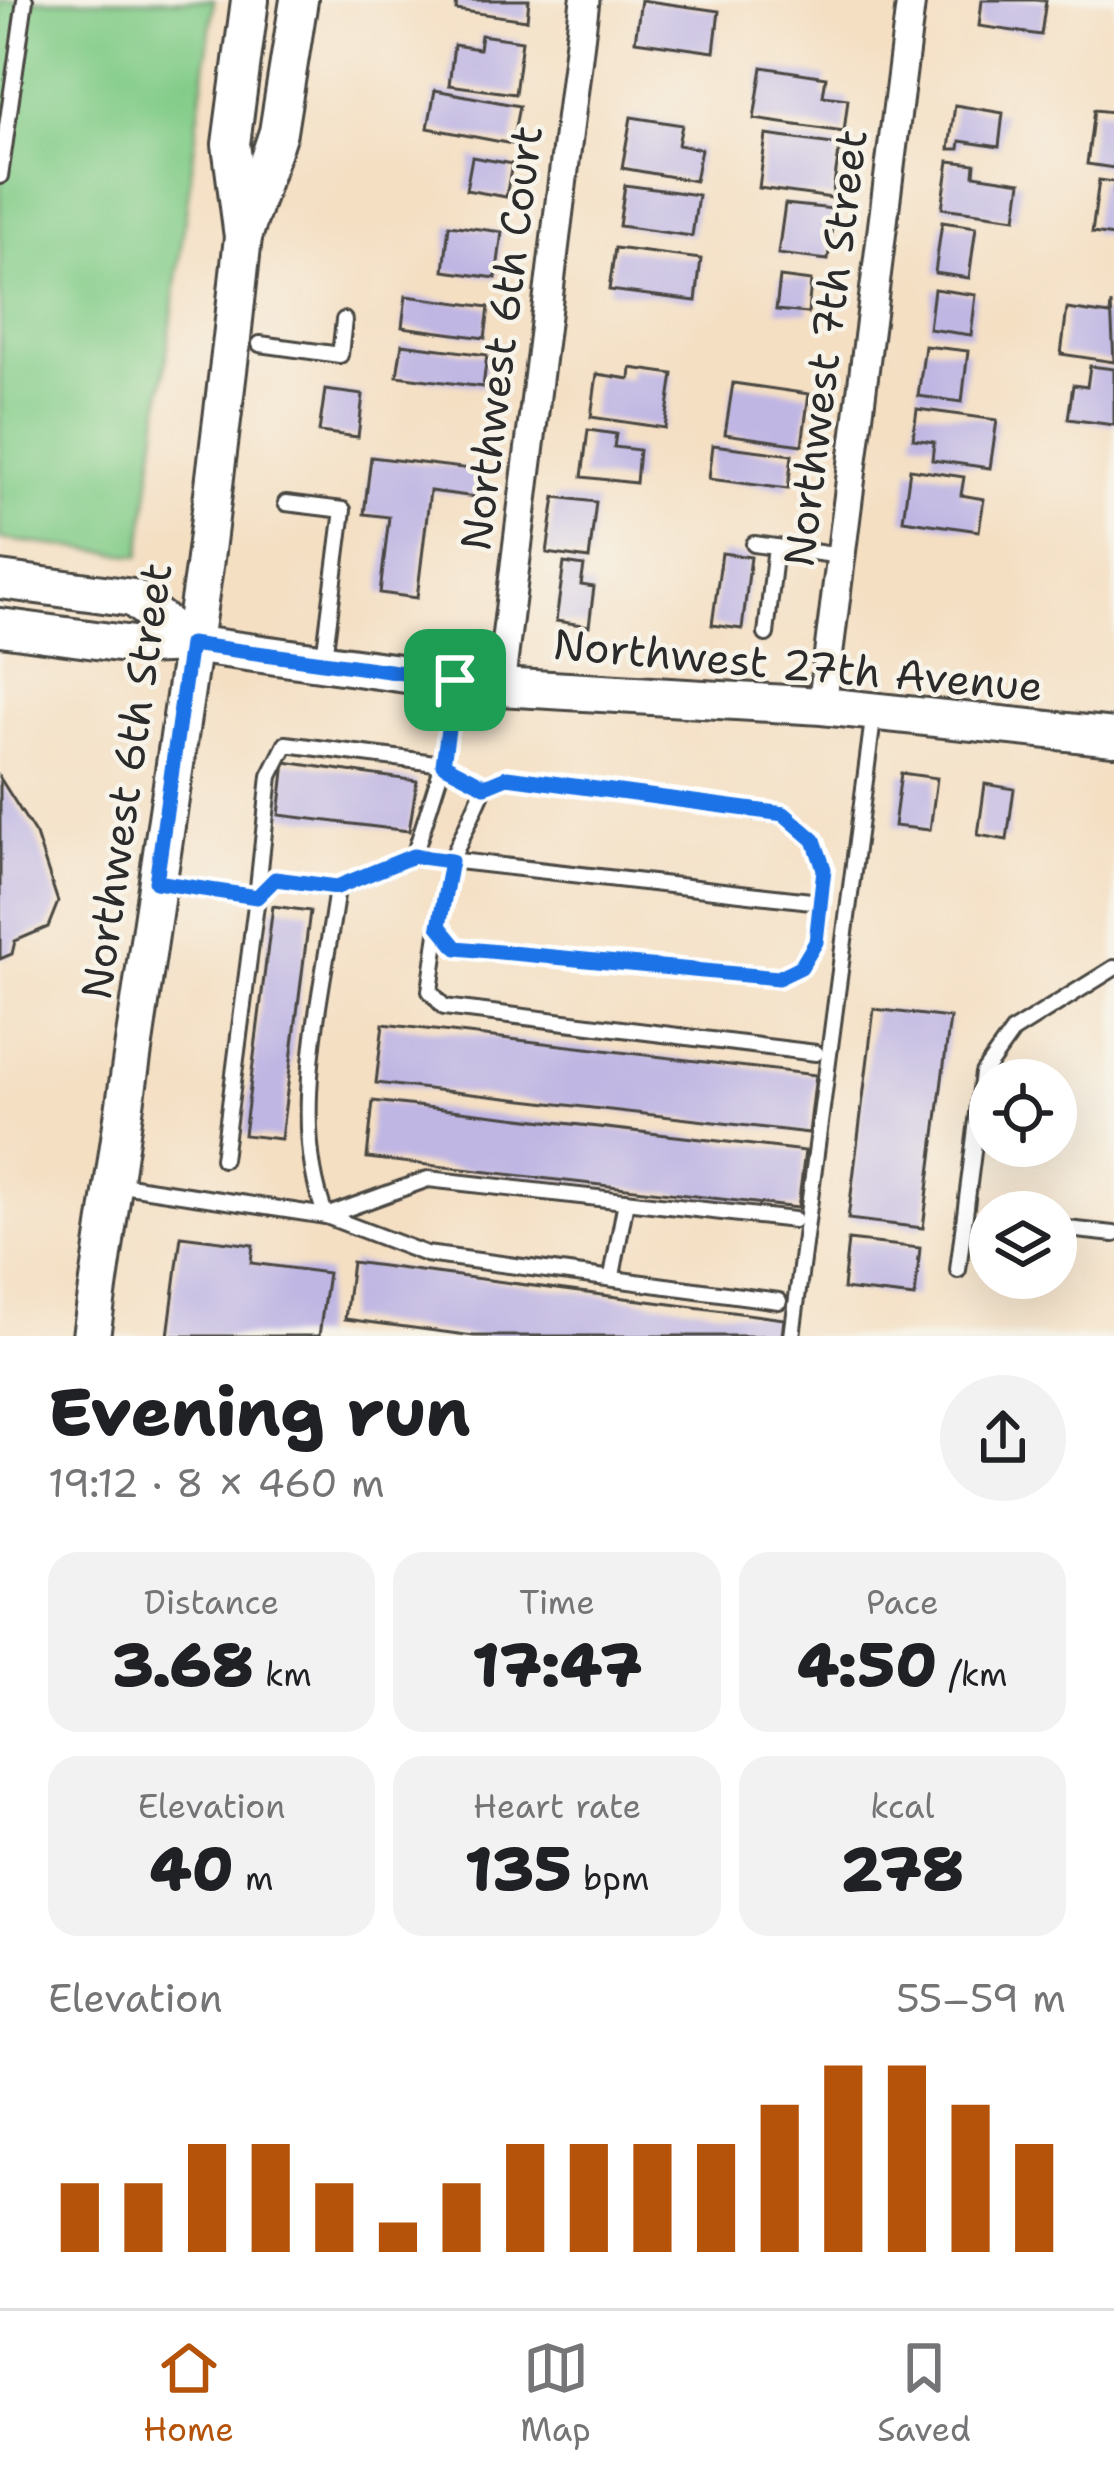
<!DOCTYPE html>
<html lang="en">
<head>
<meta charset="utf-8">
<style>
  :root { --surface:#fff; --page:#f2f2f2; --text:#202124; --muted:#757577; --line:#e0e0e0; --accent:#b45309 }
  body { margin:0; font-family:"Shantell Sans",sans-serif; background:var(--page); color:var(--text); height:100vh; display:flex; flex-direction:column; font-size:45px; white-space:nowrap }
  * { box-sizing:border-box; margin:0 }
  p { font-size:39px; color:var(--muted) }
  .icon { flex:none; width:66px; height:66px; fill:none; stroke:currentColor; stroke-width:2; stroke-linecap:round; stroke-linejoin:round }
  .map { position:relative; height:1336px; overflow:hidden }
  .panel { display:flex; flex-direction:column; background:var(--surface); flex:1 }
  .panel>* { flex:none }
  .tools { position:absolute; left:969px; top:1059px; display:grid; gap:24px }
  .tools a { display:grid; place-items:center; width:108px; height:108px; border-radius:50%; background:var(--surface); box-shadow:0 12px 48px #0002; font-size:60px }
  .pin { position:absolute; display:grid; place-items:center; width:102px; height:102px; color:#fff; margin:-51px; border-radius:24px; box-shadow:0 6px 18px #0006 }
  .round { display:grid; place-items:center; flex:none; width:126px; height:126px; border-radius:63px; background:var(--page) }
  .overview { display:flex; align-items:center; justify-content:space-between; height:204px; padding:0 48px }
  h1 { font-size:66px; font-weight:800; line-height:90px }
  .stats { display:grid; grid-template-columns:repeat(3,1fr); gap:18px; height:204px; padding:12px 48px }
  .stats div { display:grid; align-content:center; border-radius:30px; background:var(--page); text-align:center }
  .stats b { font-size:60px; font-weight:800 }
  .stats small { font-size:33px; font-weight:400 }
  .stats p { font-size:33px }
  .chart { height:336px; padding:24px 48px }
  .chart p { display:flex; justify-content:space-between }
  .chart svg { width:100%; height:216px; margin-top:12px; stroke:var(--accent); stroke-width:6 }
  .tabs { display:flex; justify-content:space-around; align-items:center; height:168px; border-top:3px solid var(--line); background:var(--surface); font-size:33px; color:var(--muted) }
  .tabs a { display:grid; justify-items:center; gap:6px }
  .tabs .current { color:var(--accent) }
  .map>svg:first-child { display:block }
  .green { fill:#82cc88; stroke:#567c5a; stroke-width:3 }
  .building { fill:#bfb6e3 }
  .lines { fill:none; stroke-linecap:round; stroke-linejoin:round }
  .service-casing { stroke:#494642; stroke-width:20 }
  .minor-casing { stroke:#494642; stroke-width:33 }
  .tertiary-casing { stroke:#494642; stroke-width:42 }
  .service { stroke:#fff; stroke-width:14 }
  .minor { stroke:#fff; stroke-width:27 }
  .tertiary { stroke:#fff; stroke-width:36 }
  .route-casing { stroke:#fff; stroke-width:24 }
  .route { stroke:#1a73e8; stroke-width:15 }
  .labels { text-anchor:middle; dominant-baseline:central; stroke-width:9; stroke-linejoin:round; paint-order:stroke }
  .street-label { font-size:42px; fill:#2b2b2b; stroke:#f7f3e8 }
</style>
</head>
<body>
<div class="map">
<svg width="1114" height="1336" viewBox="0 0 1114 1336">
  <rect width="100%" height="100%" fill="#f7f3e8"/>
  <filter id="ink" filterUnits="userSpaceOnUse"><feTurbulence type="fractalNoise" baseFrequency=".00833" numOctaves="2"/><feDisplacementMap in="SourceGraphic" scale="24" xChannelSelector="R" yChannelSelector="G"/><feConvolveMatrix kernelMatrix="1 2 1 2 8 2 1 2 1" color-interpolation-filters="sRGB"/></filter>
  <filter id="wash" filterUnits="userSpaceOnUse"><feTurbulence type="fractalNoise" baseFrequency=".004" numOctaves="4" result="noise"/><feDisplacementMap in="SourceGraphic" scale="48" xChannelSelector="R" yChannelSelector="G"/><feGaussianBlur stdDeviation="2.7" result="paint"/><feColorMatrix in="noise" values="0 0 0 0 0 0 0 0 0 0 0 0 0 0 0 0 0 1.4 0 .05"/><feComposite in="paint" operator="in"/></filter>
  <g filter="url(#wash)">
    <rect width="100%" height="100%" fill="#f4dfc3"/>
    <!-- green -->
    <polygon class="green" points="0,0 214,0 140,556 0,539"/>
    <g id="blocks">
      <!-- building -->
      <g class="building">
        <polygon points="457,0 529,0 527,20 456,10"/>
        <polygon points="641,0 719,11 714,52 635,41"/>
        <polygon points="982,0 1046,0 1041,35 979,26"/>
        <polygon points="481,35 522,41 515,94 449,85 454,45 479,49"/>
        <polygon points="762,67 826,77 823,96 848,99 844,132 754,119"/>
        <polygon points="435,90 519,106 512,144 428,128"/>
        <polygon points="955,105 1003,113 999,147 960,141 959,149 949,149"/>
        <polygon points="1094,110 1114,112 1114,168 1087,164"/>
        <polygon points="631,117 682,125 678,145 701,149 695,181 622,168"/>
        <polygon points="766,135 840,145 832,198 759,188"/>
        <polygon points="472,157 512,164 506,197 466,190"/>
        <polygon points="949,161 975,164 974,175 1021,182 1016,218 942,208"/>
        <polygon points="1099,180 1114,182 1114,236 1092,233"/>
        <polygon points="625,185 698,195 692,236 619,226"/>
        <polygon points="785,204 834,209 828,260 778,254"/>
        <polygon points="942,222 976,227 969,278 935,273"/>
        <polygon points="449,225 502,232 496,278 444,271"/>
        <polygon points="615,248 701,259 696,301 609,290"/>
        <polygon points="780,277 811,281 808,313 776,310"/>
        <polygon points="934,289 976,295 971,335 929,329"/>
        <polygon points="406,296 489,307 485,338 402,327"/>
        <polygon points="1111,303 1114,362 1061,354 1067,309 1110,315"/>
        <polygon points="402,344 487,355 483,387 397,376"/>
        <polygon points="925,346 968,351 962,402 918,396"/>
        <polygon points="1090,366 1114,369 1114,425 1068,419 1073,385 1087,387"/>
        <polygon points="631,368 673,374 665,428 591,417 597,374 630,379"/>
        <polygon points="733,383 809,394 802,445 725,434"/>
        <polygon points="325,390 363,395 358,437 319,432"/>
        <polygon points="917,409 997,420 990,468 932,460 934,442 913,439"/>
        <polygon points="588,430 616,434 614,447 639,450 636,483 582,477"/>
        <polygon points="713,445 792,455 788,489 709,479"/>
        <polygon points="371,457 479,470 476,497 430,491 417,598 380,593 389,517 364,514"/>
        <polygon points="910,469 964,477 961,495 984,499 979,531 903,520"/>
        <polygon points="555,497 596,502 589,559 547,553"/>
        <polygon points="722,553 751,557 742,629 712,625"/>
        <polygon points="564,563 584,566 581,585 594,587 589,626 556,621"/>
        <polygon points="285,762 417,781 409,831 279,815"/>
        <polygon points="901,773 937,778 930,830 894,826"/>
        <polygon points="0,778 36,835 58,902 48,927 15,941 12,954 0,959"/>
        <polygon points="985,784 1014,789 1007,840 978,835"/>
        <polygon points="273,906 310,911 281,1139 244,1135"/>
        <polygon points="874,1009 950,1018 923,1228 848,1219"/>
        <polygon points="383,1024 816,1075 809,1133 376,1083"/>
        <polygon points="373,1101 805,1151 798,1208 367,1158"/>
        <polygon points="181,1236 253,1245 251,1263 328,1273 319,1336 168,1336"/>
        <polygon points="848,1240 920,1248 915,1297 843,1289"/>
        <polygon points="352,1262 784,1319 782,1336 474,1336 345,1319"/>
      </g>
    </g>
  </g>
  <g filter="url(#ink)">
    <use href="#blocks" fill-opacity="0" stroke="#494642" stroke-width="3"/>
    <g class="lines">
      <!-- service casing -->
      <g class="service-casing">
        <g id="service">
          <polyline points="0,176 25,0"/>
          <polyline points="260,344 340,355 344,320"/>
          <polyline points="286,503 343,510 324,658"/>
          <polyline points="754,544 841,556"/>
          <polyline points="766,634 776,547"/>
          <polyline points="414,856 820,902"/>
          <polyline points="161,883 257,897 223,1159"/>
          <path d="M337,888C324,988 287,1120 326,1216L426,1254L779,1301"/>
          <polyline points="257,897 270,776 286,744 443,764 485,786 507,777 785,815 814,840 824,869 816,942 801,967 778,978 457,948 439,926 451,861 485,786"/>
          <polyline points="257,897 275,879 337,888 414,856 443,764 455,683"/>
          <polyline points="439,926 430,991 444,1007 816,1053"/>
          <polyline points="115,1184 326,1216 428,1179 794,1220"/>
          <polyline points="1058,1228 1114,1234"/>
          <polyline points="958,1270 983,1073 1013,1031 1114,968"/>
          <polyline points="612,1276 626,1201"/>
          <polyline points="792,1336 874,712"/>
        </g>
      </g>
      <!-- minor casing -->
      <g class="minor-casing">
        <g id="minor">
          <polyline points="500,687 585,0"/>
          <polyline points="822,706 911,0"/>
        </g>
      </g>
      <!-- tertiary casing -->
      <g class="tertiary-casing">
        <g id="tertiary">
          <polyline points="244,234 278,132 299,0"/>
          <polyline points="0,580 133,598 190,644"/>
          <polyline points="0,627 140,646 190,644 500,687 822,706 1114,737"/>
          <polyline points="91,1336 204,567 232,338 243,237 231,144 250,0"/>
        </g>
      </g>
      <!-- service -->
      <use href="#service" class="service"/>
      <!-- minor -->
      <use href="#minor" class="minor"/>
      <!-- tertiary -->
      <use href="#tertiary" class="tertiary"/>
    </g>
  </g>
  <g class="lines" filter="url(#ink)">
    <!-- route casing -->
    <g class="route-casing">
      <polygon id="route" points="190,644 455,680 443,764 485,786 507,777 784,814 814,840 824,869 816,942 801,967 778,978 457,948 439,926 451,861 413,856 337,887 275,879 257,897 156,882"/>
    </g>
    <!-- route -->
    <use href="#route" class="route"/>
  </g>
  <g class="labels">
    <!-- street labels -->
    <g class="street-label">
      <text transform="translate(501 338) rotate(-83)">Northwest 6th Court</text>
      <text transform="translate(825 348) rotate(-83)">Northwest 7th Street</text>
      <text transform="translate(798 665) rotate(5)">Northwest 27th Avenue</text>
      <text transform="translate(126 781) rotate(-82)">Northwest 6th Street</text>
    </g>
  </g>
</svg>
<div class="tools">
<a><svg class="icon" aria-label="locate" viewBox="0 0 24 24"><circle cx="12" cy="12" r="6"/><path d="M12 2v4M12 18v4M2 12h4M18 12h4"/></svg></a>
<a><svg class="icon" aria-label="layers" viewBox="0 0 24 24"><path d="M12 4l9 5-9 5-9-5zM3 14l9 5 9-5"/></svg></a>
</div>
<div class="pin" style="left:455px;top:680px;background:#1e9e55"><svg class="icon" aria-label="arrive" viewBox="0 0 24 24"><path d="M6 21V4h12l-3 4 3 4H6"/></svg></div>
</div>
<section class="panel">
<div class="overview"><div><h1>Evening run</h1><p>19:12 · 8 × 460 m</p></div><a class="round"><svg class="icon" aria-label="share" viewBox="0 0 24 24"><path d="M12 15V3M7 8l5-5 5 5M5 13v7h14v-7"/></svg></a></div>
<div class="stats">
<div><p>Distance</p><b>3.68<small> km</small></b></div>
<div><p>Time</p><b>17:47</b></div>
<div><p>Pace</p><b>4:50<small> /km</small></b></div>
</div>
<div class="stats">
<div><p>Elevation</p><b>40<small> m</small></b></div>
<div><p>Heart rate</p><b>135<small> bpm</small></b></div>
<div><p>kcal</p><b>278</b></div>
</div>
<div class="chart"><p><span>Elevation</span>55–59 m</p>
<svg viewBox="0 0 160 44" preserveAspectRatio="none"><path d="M5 44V30M15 44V30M25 44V22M35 44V22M45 44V30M55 44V38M65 44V30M75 44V22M85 44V22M95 44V22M105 44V22M115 44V14M125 44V6M135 44V6M145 44V14M155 44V22"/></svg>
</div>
</section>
<nav class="tabs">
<a class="current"><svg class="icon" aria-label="home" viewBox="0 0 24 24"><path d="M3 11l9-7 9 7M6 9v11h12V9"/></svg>Home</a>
<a><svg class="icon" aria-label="map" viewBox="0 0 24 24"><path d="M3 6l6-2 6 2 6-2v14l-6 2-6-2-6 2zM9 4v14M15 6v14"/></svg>Map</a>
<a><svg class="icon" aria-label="saved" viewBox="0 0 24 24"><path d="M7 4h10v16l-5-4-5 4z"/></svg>Saved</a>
</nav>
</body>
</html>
